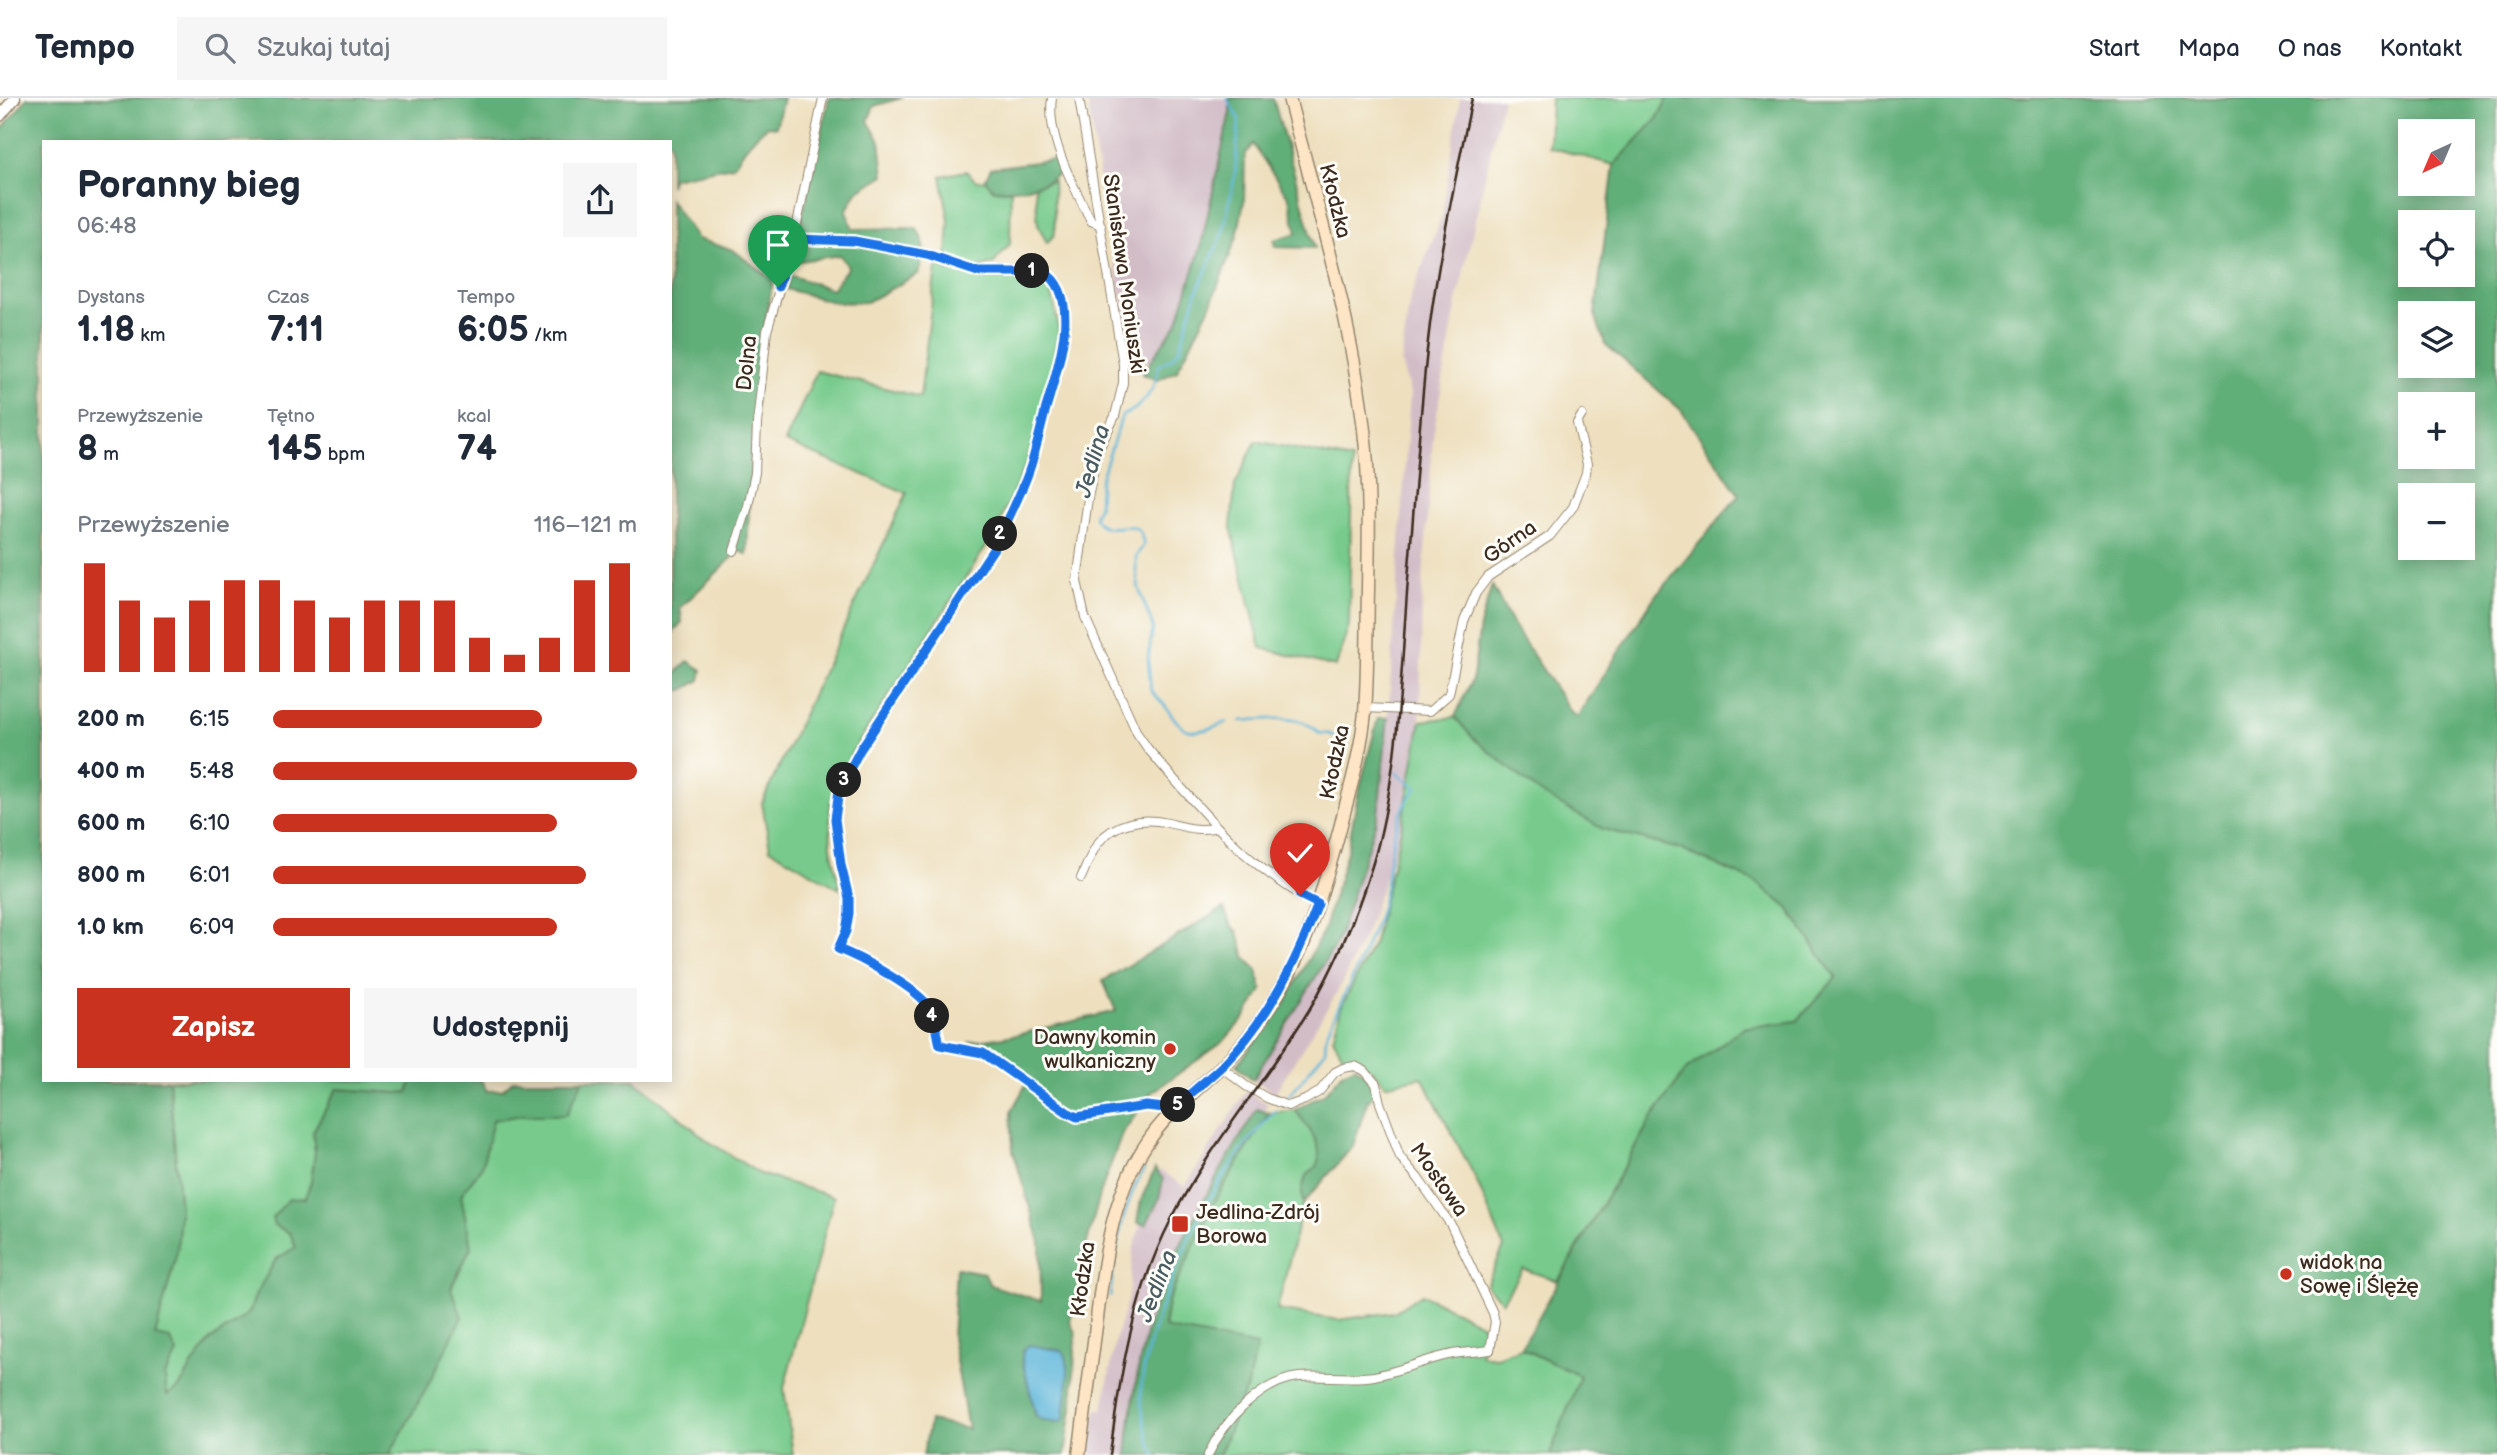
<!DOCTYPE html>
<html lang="pl">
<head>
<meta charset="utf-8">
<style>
  :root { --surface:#fff; --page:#f6f6f7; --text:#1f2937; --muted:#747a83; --line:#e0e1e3; --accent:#c8321e }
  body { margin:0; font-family:"Balsamiq Sans",sans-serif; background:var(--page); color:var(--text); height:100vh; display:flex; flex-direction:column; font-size:26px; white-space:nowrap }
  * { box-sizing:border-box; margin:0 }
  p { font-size:23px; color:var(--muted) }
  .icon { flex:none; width:38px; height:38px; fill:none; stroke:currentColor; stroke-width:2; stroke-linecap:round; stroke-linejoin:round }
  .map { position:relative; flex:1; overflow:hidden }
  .drawer { position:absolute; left:42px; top:42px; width:630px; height:942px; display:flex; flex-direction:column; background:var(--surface); border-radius:0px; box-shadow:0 4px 18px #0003 }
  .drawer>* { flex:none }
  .needle { width:46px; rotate:224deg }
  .fabs { position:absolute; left:2398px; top:21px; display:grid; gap:14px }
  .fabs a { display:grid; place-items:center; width:77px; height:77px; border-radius:0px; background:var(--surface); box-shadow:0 4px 18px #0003; font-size:35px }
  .pin { position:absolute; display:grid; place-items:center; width:60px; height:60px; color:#fff; margin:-72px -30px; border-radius:50% 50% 50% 0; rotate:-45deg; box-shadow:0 0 7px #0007 }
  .pin .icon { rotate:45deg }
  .km { position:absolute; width:35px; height:35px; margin:-18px; border-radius:50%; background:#222; color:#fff; font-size:19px; line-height:35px; text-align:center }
  .round { display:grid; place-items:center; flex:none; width:74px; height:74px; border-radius:0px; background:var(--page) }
  .overview { display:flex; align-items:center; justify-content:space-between; height:119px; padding:0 35px }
  h1 { font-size:38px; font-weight:700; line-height:52px }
  .figures { display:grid; grid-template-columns:repeat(3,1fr); gap:10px; height:119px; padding:7px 35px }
  .figures div { display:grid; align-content:center }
  .figures b { font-size:35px; font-weight:700 }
  .figures small { font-size:19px; font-weight:400 }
  .figures p { font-size:19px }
  .chart { height:196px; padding:14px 35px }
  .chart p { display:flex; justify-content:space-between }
  .chart svg { width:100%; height:126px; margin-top:7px; stroke:var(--accent); stroke-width:6 }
  .button { display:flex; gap:14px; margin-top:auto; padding:14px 35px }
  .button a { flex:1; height:80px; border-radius:0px; background:var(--accent); color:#fff; font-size:28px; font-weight:700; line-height:80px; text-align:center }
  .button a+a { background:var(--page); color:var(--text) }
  ul { padding:0 35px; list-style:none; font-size:23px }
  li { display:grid; grid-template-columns:112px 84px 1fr; align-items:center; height:52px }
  li i { height:18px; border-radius:9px; background:var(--accent) }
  header { display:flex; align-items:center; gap:42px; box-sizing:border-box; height:98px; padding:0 35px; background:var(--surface); border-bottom:2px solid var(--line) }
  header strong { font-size:33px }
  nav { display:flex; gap:38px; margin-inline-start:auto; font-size:24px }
  .search { width:490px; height:63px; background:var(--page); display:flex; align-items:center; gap:18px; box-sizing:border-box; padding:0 24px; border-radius:0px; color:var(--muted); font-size:26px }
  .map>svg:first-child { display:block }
  .industrial { fill:#d2bdc7 }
  .green { fill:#77ca8c; stroke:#597a55; stroke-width:2 }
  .forest { fill:#61ae78; stroke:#4e6c4b; stroke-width:2; fill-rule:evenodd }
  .water { fill:#5cb5da; stroke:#4c707c; stroke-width:2 }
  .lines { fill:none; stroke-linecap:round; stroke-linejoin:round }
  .stream { stroke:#5cb5da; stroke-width:2.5 }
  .minor-casing { stroke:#94856e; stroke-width:10 }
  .tertiary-casing { stroke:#94856e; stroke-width:13 }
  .secondary-casing { stroke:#94856e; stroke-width:15 }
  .minor { stroke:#fff; stroke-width:8 }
  .tertiary { stroke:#fff; stroke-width:10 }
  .secondary { stroke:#fde5c5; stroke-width:12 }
  .rail { stroke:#3b2a1e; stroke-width:2.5 }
  .route-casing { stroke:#fff; stroke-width:14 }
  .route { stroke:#1a73e8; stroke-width:9 }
  .poi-dot { fill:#c8321e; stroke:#fdfcf7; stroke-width:2.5 }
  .labels { text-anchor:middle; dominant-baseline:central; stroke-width:6; stroke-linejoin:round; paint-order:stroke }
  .street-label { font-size:21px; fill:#3b2a1e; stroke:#fdfcf7 }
  .poi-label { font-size:21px; fill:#3b2a1e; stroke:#fdfcf7; text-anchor:start }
  .water-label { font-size:23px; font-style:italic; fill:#475b60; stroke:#fdfcf7 }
</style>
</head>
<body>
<header>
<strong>Tempo</strong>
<div class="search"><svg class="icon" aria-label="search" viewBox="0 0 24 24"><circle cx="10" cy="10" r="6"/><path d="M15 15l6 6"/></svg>Szukaj tutaj</div>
<nav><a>Start</a><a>Mapa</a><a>O nas</a><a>Kontakt</a></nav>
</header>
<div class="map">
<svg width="2497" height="1357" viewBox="0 0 2497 1357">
  <rect width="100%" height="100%" fill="#fdfcf7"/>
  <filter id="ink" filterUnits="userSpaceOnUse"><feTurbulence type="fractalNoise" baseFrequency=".0143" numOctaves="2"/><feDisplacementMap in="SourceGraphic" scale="14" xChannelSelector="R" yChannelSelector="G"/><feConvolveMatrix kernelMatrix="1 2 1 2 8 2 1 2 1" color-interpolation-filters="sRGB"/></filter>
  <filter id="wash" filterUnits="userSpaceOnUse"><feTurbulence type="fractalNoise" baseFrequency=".00686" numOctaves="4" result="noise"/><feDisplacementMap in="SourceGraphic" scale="28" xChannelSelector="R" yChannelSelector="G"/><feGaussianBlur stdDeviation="1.57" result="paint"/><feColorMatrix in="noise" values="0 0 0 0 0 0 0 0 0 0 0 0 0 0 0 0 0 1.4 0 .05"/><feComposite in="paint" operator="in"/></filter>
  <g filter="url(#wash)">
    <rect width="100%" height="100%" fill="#eee0bf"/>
    <!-- industrial -->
    <g class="industrial">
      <polygon points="1087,0 1233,0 1216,116 1167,254 1154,265 1134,262 1107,128"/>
      <polygon points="1460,0 1503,0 1457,203 1433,338 1422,498 1420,625 1401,732 1367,831 1339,891 1275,995 1253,982 1291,922 1378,717 1388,620 1410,295 1401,265 1410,200 1442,118"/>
      <polygon points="1246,993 1268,1006 1248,1036 1133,1357 1090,1357 1096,1311 1103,1311 1116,1239 1129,1197 1133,1153 1148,1099 1160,1072 1185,1089"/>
    </g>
    <!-- green -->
    <g class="green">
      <polygon points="1551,0 1668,0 1657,21 1614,67 1549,49"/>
      <polygon points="966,73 976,83 985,82 994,92 1011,92 1010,146 993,166 976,171 958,167 947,157 949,122 941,78"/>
      <polygon points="1053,83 1055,136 1047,145 1038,127 1035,87"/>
      <polygon points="936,169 989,180 1043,180 1053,200 1059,232 1054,265 1027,365 993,438 851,656 830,706 831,749 840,791 770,751 762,705 907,395 785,344 817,273 920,299"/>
      <polygon points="1256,343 1352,362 1349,527 1336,569 1261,550 1231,429 1235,387"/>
      <path d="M1455,619L1473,640L1603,731L1680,751L1756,784L1788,810L1836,880L1797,923L1743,930L1686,972L1650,1023L1558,1183L1523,1171L1502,1204L1486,1187L1504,1149L1475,1079L1422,979L1385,987C1374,971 1364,964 1345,961L1333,940L1341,910L1374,844L1401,732L1421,623Z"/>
      <polygon points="169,982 413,982 408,994 398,995 337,991 313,1033 315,1054 311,1084 305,1100 274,1127 290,1135 296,1149 256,1196 249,1215 211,1242 194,1265 179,1290 167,1298 165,1278 177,1254 155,1239 177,1153 180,1113"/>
      <polygon points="580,982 635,982 708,1043 760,1076 834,1099 784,1290 793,1357 389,1357 427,1289 451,1190 471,1149 461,1097 482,1068 493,1021 523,1017 582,984"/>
      <path d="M1295,1012C1309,1030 1336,1059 1306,1078L1302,1092L1303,1106L1277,1212L1338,1222L1394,1214L1422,1196L1489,1230L1480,1257L1496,1259L1521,1250L1580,1278L1550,1357H1219L1247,1288L1164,1230L1168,1203L1218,1097L1269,1015Z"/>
    </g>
    <!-- forest -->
    <g class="forest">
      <polygon points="27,0 783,0 776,29 767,28 750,44 733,68 672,80 670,88 670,44 44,44 44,982 169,982 180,1113 177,1153 155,1238 170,1241 177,1255 165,1278 167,1297 179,1290 194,1265 211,1242 249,1215 256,1196 276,1161 296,1149 290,1135 274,1127 272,1120 289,1101 305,1100 311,1084 315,1054 313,1034 337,991 398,995 408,994 413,982 481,982 487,993 502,992 514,982 580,982 582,984 566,1017 523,1017 493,1022 482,1068 461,1097 471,1149 451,1190 462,1219 427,1289 389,1357 0,1357 0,34"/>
      <path d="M829,0H902L874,8L868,23L880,43L884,77L857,94L846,113L853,131L916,130C927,146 924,158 918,176L867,204L837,205L786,191L789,177L832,191L848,169L840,157L793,164L792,152L807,99Z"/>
      <polygon points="1230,0 1273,0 1315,150 1275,149 1274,142 1297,135 1289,100 1253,46 1245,57 1244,104 1237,139 1209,210 1177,273 1158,282 1142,276 1178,223 1201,148 1230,14"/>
      <path d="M1668,0H2497V1357H1550L1580,1278L1521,1250L1650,1023L1686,972L1743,930L1797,923L1836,880L1788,810L1756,784L1680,751L1603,731L1540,695L1473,640L1455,619L1473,579L1480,528L1492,487L1511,524L1571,614L1577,619L1653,501L1739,397L1681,312L1605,246L1595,217L1614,67L1657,21ZM2410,33H2462V86H2410ZM2410,124H2462V177H2410ZM2410,215H2462V268H2410ZM2410,306H2462V359H2410ZM2462,397V450H2410V397Z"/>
      <path d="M1057,61L1061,73C1045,91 1017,91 994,92L985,82L991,70Z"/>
      <path d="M670,102L697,141L733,152L773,182C755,272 751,364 747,456L739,453L680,510L682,524L670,538Z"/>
      <polygon points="688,563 702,572 700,582 683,592 670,593 670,581"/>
      <polygon points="1378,620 1388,620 1378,717 1337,844 1253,982 1237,967 1285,905 1323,834 1348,750 1358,696"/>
      <path d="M1224,810L1230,826L1238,834L1245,859L1257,872L1262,892L1245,919L1223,944L1151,995L1122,1036L1101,1093L1085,1152L1070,1224L1076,1234L1072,1310L1065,1357H923L930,1323L968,1331L952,1240L956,1170L984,1175L990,1187L1041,1203L1040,1144L1013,1052L1011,1014L1029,981L970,944L1016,937L1116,913L1103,883ZM1022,1261L1061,1324L1043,1322L1036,1318Z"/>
      <path d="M1355,968L1376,986L1375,994L1367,1004L1353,1048L1303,1106L1302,1092L1306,1078C1335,1060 1309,1030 1295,1012L1325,995L1343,974Z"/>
      <path d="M1257,1011L1269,1015L1218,1097L1168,1203L1164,1230L1257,1248L1247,1288L1219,1357H1127C1131,1313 1137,1267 1149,1225C1172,1150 1217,1078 1257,1011Z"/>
      <polygon points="1155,1071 1163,1081 1159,1101 1146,1127 1137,1124 1141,1102"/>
    </g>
    <!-- water -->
    <path class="water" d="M1029,1247L1063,1253C1073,1264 1065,1305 1064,1320L1061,1324L1043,1322L1036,1318L1022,1261L1023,1252Z"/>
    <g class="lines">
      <!-- stream -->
      <g class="stream">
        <path d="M1227,0L1239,21L1235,76L1223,135L1197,193L1179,252L1171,261L1158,268C1157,291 1143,309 1122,318L1100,384L1099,407L1094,418C1102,437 1120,426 1134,429L1140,434L1144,446L1136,459V472L1139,491L1153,529L1148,561L1151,593C1182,620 1174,648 1227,624"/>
        <path d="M1241,623C1263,621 1304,615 1318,635L1330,636L1347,646"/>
        <path d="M1288,999L1325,953L1326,937C1344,896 1366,856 1380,813C1392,774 1387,721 1417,690L1397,675"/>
        <path d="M1110,1198C1115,1154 1121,1110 1144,1071"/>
        <path d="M1155,1357C1147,1341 1142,1318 1141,1300C1140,1253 1182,1149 1206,1107C1225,1072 1249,1041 1276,1012"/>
      </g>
    </g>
  </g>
  <g filter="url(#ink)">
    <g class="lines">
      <!-- minor casing -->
      <g class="minor-casing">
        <g id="minor">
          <path d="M1052,0C1046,39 1074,89 1091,123L1101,127"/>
          <path d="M1079,0L1123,266V285L1115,318L1097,355L1088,400L1077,483L1085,519L1137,635L1148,651C1198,709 1248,772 1318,806"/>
          <path d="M794,141L854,143L927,157L978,174H1044C1085,197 1056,276 1046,310C1041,329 1037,348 1031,367C1022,396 1007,423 994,450L860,652L839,692L835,721L841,767L849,801V815L846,833L838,851C860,859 917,890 930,910C936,920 937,936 940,947L983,955L1067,1014L1077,1019L1146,1008L1174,1011"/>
          <polyline points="734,453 748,408 755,375 757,326 767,233 794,141 823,0"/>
          <polyline points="1365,610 1430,613 1449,596 1464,523 1476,495 1488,479 1550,438 1573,409 1586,375 1587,366 1577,325 1582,317"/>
          <path d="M1081,780C1086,769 1091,755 1098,745C1114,724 1144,719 1168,725C1185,729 1200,734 1217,729"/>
          <path d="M1208,1357C1223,1324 1261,1283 1299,1279C1324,1277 1349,1282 1374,1278C1401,1273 1426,1261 1453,1256C1465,1254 1478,1254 1490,1252L1495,1224L1493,1215L1451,1127L1418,1080L1400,1059L1380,1005L1376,986L1365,973L1355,968L1343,970L1335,974L1319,994L1305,1002L1288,1008L1267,1000L1246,988L1221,969"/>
        </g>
      </g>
      <!-- tertiary casing -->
      <g class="tertiary-casing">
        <polyline id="tertiary" points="0,18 15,0"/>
      </g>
      <!-- secondary casing -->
      <g class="secondary-casing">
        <path id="secondary" d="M1079,1357C1085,1314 1090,1271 1096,1228C1104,1165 1110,1102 1145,1048C1165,1016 1193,995 1220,970C1254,937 1282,894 1301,851C1317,813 1328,773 1339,734C1349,694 1361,655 1365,614C1368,573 1367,532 1368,491C1369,438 1370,384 1364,332C1351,219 1317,109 1289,0"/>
      </g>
      <!-- minor -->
      <use href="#minor" class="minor"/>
      <!-- tertiary -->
      <use href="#tertiary" class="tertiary"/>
      <!-- secondary -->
      <use href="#secondary" class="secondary"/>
      <!-- rail -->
      <path class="rail" d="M1110,1357C1120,1275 1133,1196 1171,1122C1209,1048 1265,984 1309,912C1336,867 1356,818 1372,768C1400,678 1401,563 1409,469C1416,388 1420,306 1430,226C1440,150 1457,75 1472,0"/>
    </g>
  </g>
  <g class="lines" filter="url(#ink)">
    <!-- route casing -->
    <g class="route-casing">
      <path id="route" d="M778,189L794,141L854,143L927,157L978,174H1044C1084,198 1056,276 1046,310C1041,329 1037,348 1031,367C1022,396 1007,423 994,450L860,652L839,692L835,721L841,767L849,800V815L846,833L838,851C860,859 917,890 930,910C936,920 937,936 940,947L983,955L1067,1014L1077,1019L1146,1008L1174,1011C1189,996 1206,983 1222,968C1268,922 1295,866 1318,806L1300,797"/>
    </g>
    <!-- route -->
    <use href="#route" class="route"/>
  </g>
  <!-- markers -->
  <g class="poi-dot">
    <circle cx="1170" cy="951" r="7"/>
    <rect x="1171" y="1117" width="18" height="18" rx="3.5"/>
    <circle cx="2286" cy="1176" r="7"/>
  </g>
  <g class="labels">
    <!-- street labels -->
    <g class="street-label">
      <text transform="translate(1335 103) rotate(76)">Kłodzka</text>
      <text transform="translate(1124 176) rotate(82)">Stanisława Moniuszki</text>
      <text transform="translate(747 265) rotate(-84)">Dolna</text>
      <text transform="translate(1510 444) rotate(-35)">Górna</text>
      <text transform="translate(1335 664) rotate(-78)">Kłodzka</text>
      <text transform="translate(1439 1082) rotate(55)">Mostowa</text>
      <text transform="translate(1083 1181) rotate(-82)">Kłodzka</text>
    </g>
    <!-- poi labels -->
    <g class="poi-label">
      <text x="1156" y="939" text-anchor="end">Dawny komin<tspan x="1156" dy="24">wulkaniczny</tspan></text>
      <text x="1196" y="1114">Jedlina-Zdrój<tspan x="1196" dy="24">Borowa</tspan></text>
      <text x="2300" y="1164">widok na<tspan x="2300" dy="24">Sowę i Ślężę</tspan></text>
    </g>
    <!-- water labels -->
    <g class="water-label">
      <text transform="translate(1093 363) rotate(-74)">Jedlina</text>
      <text transform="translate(1157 1188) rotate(-69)">Jedlina</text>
    </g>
  </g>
</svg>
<div class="fabs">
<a><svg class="needle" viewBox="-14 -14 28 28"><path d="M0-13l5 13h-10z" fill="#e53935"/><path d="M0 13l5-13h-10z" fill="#747a83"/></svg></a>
<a><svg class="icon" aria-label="locate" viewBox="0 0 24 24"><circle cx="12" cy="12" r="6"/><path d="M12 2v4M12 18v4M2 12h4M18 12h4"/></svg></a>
<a><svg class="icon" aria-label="layers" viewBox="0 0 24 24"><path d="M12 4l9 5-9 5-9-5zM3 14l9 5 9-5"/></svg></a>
<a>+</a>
<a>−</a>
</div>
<div class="pin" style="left:778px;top:189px;background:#1e9e55"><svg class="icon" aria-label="arrive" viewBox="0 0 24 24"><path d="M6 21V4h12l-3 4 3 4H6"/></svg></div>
<div class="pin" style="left:1300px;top:797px;background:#d93025"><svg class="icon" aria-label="check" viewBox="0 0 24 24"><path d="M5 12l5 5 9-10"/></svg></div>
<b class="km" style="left:1032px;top:173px">1</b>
<b class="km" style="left:1000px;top:436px">2</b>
<b class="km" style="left:844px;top:682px">3</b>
<b class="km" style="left:932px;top:918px">4</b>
<b class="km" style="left:1178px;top:1007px">5</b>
<section class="drawer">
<div class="overview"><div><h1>Poranny bieg</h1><p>06:48</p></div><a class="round"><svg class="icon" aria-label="share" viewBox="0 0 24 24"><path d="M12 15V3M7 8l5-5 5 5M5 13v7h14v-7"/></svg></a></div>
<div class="figures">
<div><p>Dystans</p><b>1.18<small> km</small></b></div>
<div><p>Czas</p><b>7:11</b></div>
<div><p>Tempo</p><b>6:05<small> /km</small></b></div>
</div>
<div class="figures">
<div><p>Przewyższenie</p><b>8<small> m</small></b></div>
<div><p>Tętno</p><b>145<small> bpm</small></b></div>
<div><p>kcal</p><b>74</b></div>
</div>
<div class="chart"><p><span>Przewyższenie</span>116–121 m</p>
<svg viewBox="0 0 160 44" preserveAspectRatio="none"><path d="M5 44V6M15 44V19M25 44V25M35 44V19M45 44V12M55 44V12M65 44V19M75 44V25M85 44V19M95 44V19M105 44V19M115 44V32M125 44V38M135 44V32M145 44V12M155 44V6"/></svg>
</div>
<ul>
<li><b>200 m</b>6:15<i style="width:74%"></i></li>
<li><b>400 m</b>5:48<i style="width:100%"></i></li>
<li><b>600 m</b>6:10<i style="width:78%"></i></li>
<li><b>800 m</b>6:01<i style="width:86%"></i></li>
<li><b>1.0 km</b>6:09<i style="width:78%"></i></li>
</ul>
<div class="button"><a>Zapisz</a><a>Udostępnij</a></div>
</section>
</div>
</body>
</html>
